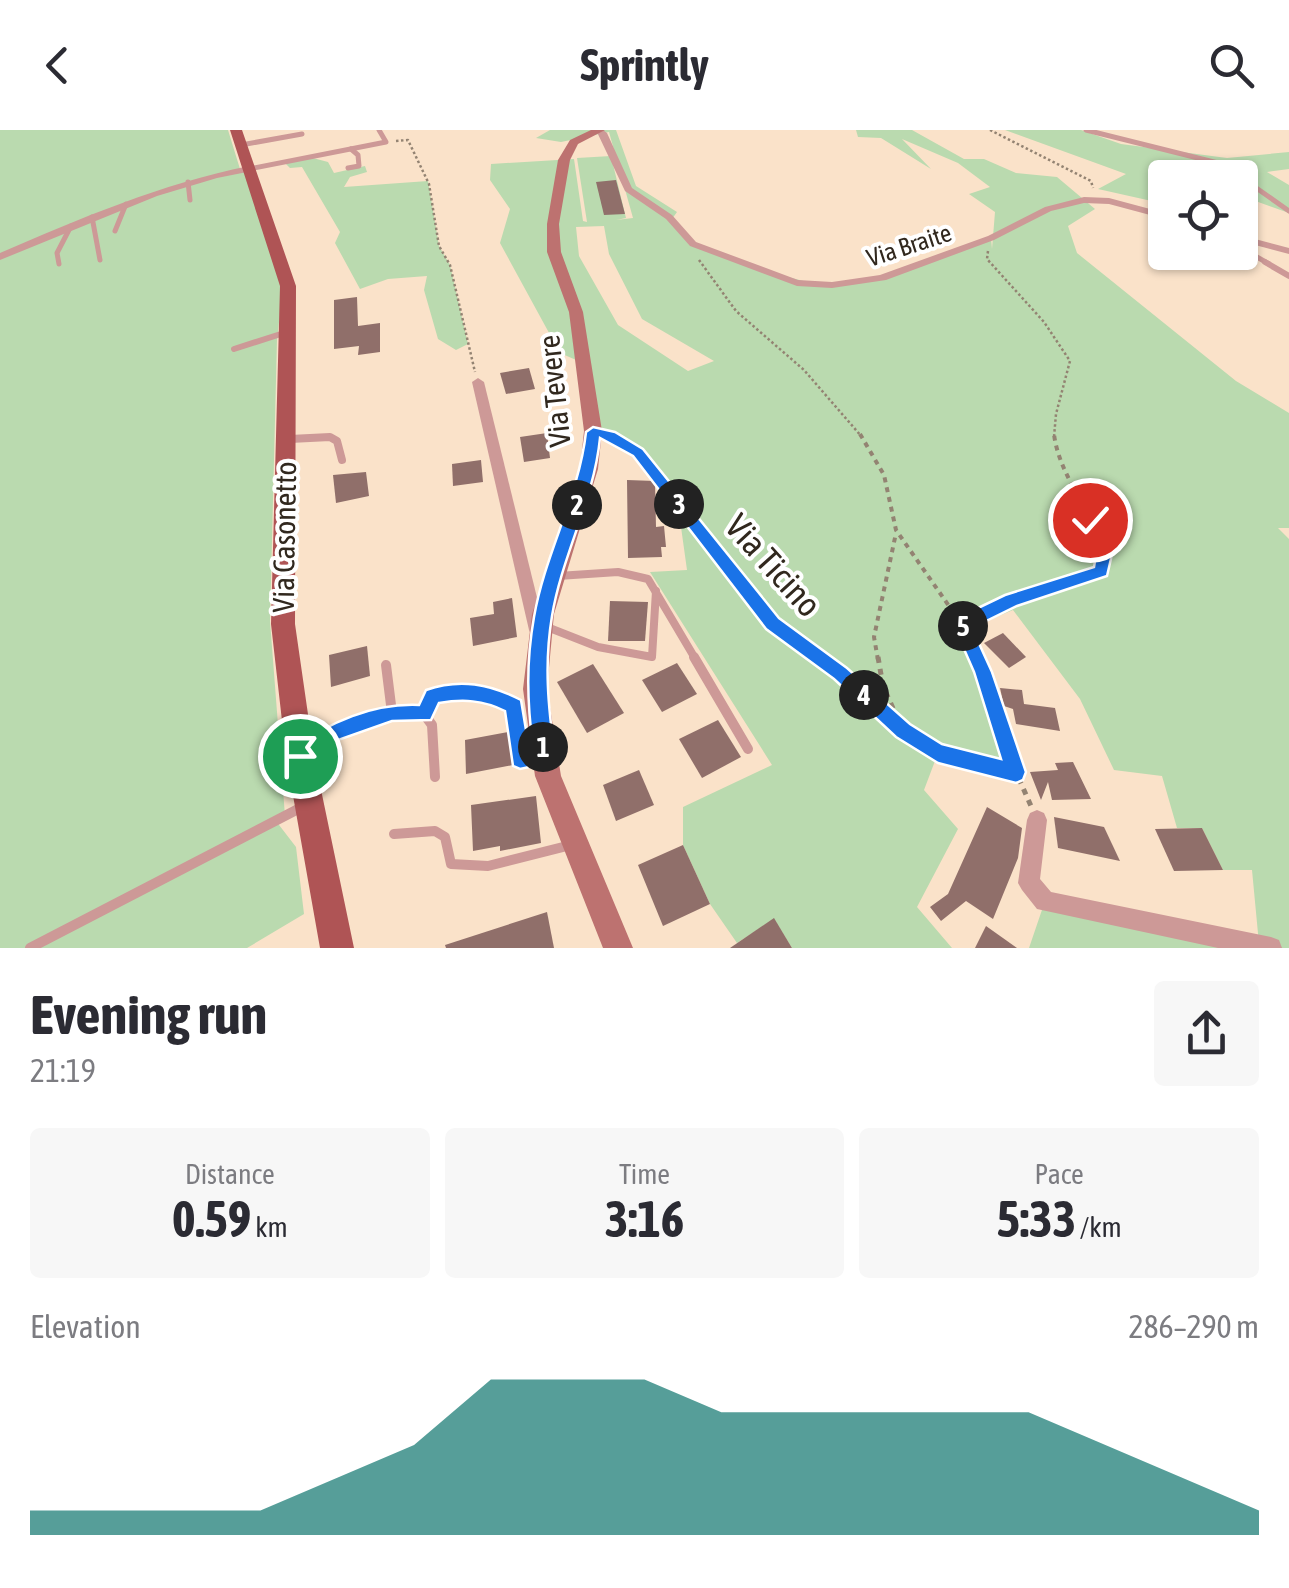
<!DOCTYPE html>
<html lang="en">
<head>
<meta charset="utf-8">
<style>
  :root { --surface:#fff; --page:#f7f7f7; --text:#2b2b33; --muted:#7c7c81; --accent:#0f766e }
  body { margin:0; font-family:"Asap Condensed",sans-serif; background:var(--page); color:var(--text); height:100vh; display:flex; flex-direction:column; font-size:38px; white-space:nowrap }
  * { box-sizing:border-box; margin:0 }
  p { font-size:32px; color:var(--muted) }
  .icon { flex:none; width:55px; height:55px; fill:none; stroke:currentColor; stroke-width:2; stroke-linecap:round; stroke-linejoin:round }
  .map { position:relative; height:818px; overflow:hidden }
  .details { display:flex; flex-direction:column; background:var(--surface); flex:1 }
  .details>* { flex:none }
  .fabs { position:absolute; left:1148px; top:30px; display:grid; gap:20px }
  .fabs a { display:grid; place-items:center; width:110px; height:110px; border-radius:10px; background:var(--surface); box-shadow:0 2px 8px #0004; font-size:50px }
  .pin { position:absolute; display:grid; place-items:center; width:85px; height:85px; color:#fff; margin:-42px; border:5px solid #fff; border-radius:50%; box-shadow:0 2px 10px #0007 }
  .km { position:absolute; width:50px; height:50px; margin:-25px; border-radius:50%; background:#222; color:#fff; font-size:28px; line-height:50px; text-align:center }
  .round { display:grid; place-items:center; flex:none; width:105px; height:105px; border-radius:10px; background:var(--page) }
  .head { display:flex; align-items:center; justify-content:space-between; height:170px; padding:0 30px }
  h1 { font-size:55px; font-weight:700; line-height:75px }
  .figures { display:grid; grid-template-columns:repeat(3,1fr); gap:15px; height:170px; padding:10px 30px }
  .figures div { display:grid; align-content:center; border-radius:10px; background:var(--page); text-align:center }
  .figures b { font-size:50px; font-weight:700 }
  .figures small { font-size:28px; font-weight:400 }
  .figures p { font-size:28px }
  .chart { height:280px; padding:20px 30px }
  .chart p { display:flex; justify-content:space-between }
  .chart svg { width:100%; height:180px; margin-top:10px; fill:var(--accent); opacity:.7 }
  header { display:flex; justify-content:space-between; align-items:center; height:130px; padding:0 30px; background:var(--surface); font-size:45px; font-weight:700 }
  .map>svg:first-child { display:block }
  .green { fill:#badaaf; fill-rule:evenodd }
  .building { fill:#906f6a }
  .lines { fill:none; stroke-linecap:round; stroke-linejoin:round }
  .path-far2 { stroke:#938372; stroke-width:2.5; stroke-dasharray:2.5 2.5; stroke-linecap:butt }
  .path-far1 { stroke:#938372; stroke-width:4; stroke-dasharray:5 5; stroke-linecap:butt }
  .path { stroke:#938372; stroke-width:5; stroke-dasharray:6 6; stroke-linecap:butt }
  .lane-far3 { stroke:#cd9997; stroke-width:5 }
  .lane-far2 { stroke:#cd9997; stroke-width:6 }
  .lane-far1 { stroke:#cd9997; stroke-width:8 }
  .lane { stroke:#cd9997; stroke-width:10 }
  .street { fill:#cd9997; fill-rule:evenodd }
  .secondary { fill:#bd7270; fill-rule:evenodd }
  .primary { fill:#af5455; fill-rule:evenodd }
  .route { fill:#1a73e8; stroke:#fff; stroke-width:2.5 }
  .labels { text-anchor:middle; dominant-baseline:central; stroke-width:8; stroke-linejoin:round; paint-order:stroke }
  .far-street-label { font-size:25px; fill:#31281e; stroke:#fff }
  .street-label { font-size:30px; fill:#31281e; stroke:#fff }
  .near-street-label { font-size:35px; fill:#31281e; stroke:#fff }
</style>
</head>
<body>
<header><svg class="icon" aria-label="back" viewBox="0 0 24 24"><path d="M15 5l-7 7 7 7"/></svg>Sprintly<svg class="icon" aria-label="search" viewBox="0 0 24 24"><circle cx="10" cy="10" r="6"/><path d="M15 15l6 6"/></svg></header>
<div class="map">
<svg width="1289" height="818" viewBox="0 0 1289 818">
  <rect width="100%" height="100%" fill="#fae2c9"/>
  <!-- green -->
  <g class="green">
    <polygon points="0,0 228,0 240,39 249,39 283,156 277,210 270,491 285,686 276,691 296,717 304,784 247,818 0,818"/>
    <path d="M550,0H616L636,56L677,82L672,89L693,114L753,138L815,154L882,148L991,108L992,119L995,82L969,64L990,57L958,33L902,9L931,39L881,8L858,7L856,0H912L964,29H984L1016,43L1057,47L1095,79L1068,96L1077,123L1236,251L1289,283V398H1278L1289,409V818H1029L1045,771L1259,814L1252,740H1223L1202,698H1177L1162,646L1114,640L1080,569L1013,480L965,500L1016,642L938,623L924,660L958,699L917,777L952,818H792L774,789L737,813L710,774L683,715V677L772,635L650,442L687,440L681,397L638,322L610,305L593,301L583,233L560,223L500,113L510,79L490,50L491,34L574,29L583,91L587,92L577,28L611,26L626,88L616,90L633,88L609,2L561,12L536,8ZM604,96L609,124L642,189L714,231L688,241L618,195L579,126L576,97Z"/>
    <polygon points="1005,0 1081,0 1121,14 1227,28 1289,22 1289,39 1267,42 1289,55 1289,83 1250,69 1240,72 1240,48 1165,48 1165,74 1098,59 1126,44"/>
    <polygon points="309,27 328,32 334,43 365,36 367,42 350,47 344,57 428,51 439,116 450,135 468,214 456,220 438,209 424,160 427,146 388,149 360,159 335,113 340,102 302,37 290,38 284,32"/>
  </g>
  <!-- building -->
  <g class="building">
    <polygon points="616,50 625,84 604,85 596,52"/>
    <polygon points="357,167 358,196 380,193 380,222 358,225 359,216 334,219 334,170"/>
    <polygon points="529,238 535,259 506,264 500,243"/>
    <polygon points="547,303 550,328 524,332 520,307"/>
    <polygon points="481,330 483,352 453,356 452,334"/>
    <polygon points="366,342 369,366 336,373 333,345"/>
    <polygon points="627,350 655,351 656,397 664,396 666,417 661,417 662,427 628,428"/>
    <polygon points="512,468 517,507 473,516 470,488 494,484 493,472"/>
    <polygon points="610,471 648,472 645,511 608,511"/>
    <polygon points="1003,503 1026,527 1009,538 984,513"/>
    <polygon points="367,516 370,546 331,557 329,525"/>
    <polygon points="677,533 697,564 662,582 642,550"/>
    <polygon points="593,534 624,583 587,603 557,552"/>
    <polygon points="1000,558 1022,560 1024,574 1055,578 1060,601 1016,594 1013,579 1004,576"/>
    <polygon points="718,590 741,627 702,648 679,609"/>
    <polygon points="508,602 513,635 466,644 465,610"/>
    <polygon points="1073,632 1091,669 1052,670 1048,652 1041,670 1030,642 1058,640 1055,633"/>
    <polygon points="639,640 654,675 616,691 603,655"/>
    <polygon points="536,666 541,713 500,721 500,716 473,721 471,675"/>
    <polygon points="987,677 1022,698 1018,728 993,789 966,771 941,791 930,777 948,764"/>
    <polygon points="1054,687 1104,697 1120,731 1058,718"/>
    <polygon points="1202,698 1223,740 1174,741 1155,699"/>
    <polygon points="683,715 710,774 663,796 638,735"/>
    <polygon points="547,782 554,818 446,818 445,815"/>
    <polygon points="774,788 792,818 730,818"/>
    <polygon points="986,796 1017,818 975,818"/>
  </g>
  <g class="lines">
    <!-- path-far2 -->
    <g class="path-far2">
      <polyline points="990,0 1091,51 1093,58"/>
      <polyline points="396,11 408,10 429,54 439,116 450,135 475,242"/>
      <polyline points="988,121 987,129 1044,192 1070,231 1056,284 1054,307"/>
      <polyline points="699,130 736,181 804,240 862,307"/>
    </g>
    <!-- path-far1 -->
    <g class="path-far1">
      <polyline points="860,304 884,345 896,400 965,499 976,530"/>
      <polyline points="608,305 638,322 773,494 822,530"/>
      <path d="M962,494L1011,470L1102,441C1104,389 1060,354 1054,304"/>
      <polyline points="878,530 874,507 896,403"/>
    </g>
    <!-- path -->
    <g class="path">
      <polyline points="819,527 903,600 938,623 1016,642 1031,676"/>
      <polyline points="878,527 883,556 901,596"/>
      <polyline points="975,527 1016,642"/>
    </g>
    <!-- lane-far3 -->
    <g class="lane-far3">
      <polyline points="1086,0 1246,40 1252,55 1289,81"/>
      <polyline points="241,15 302,4"/>
      <polyline points="348,38 359,36 358,25 351,19"/>
      <polyline points="249,39 386,12 379,0"/>
      <polyline points="188,52 190,70"/>
      <polyline points="92,87 100,130"/>
      <polyline points="115,101 126,74"/>
      <polyline points="1240,117 1269,134"/>
      <polyline points="59,134 57,123 71,96"/>
    </g>
    <!-- lane-far2 -->
    <g class="lane-far2">
      <polyline points="1265,132 1289,146"/>
      <polyline points="234,219 287,202"/>
    </g>
    <!-- lane-far1 -->
    <g class="lane-far1">
      <polyline points="290,309 330,307 337,311 342,330"/>
      <polyline points="558,446 618,442 648,449 696,530"/>
      <polyline points="547,497 598,517 652,527 656,461"/>
    </g>
    <!-- lane -->
    <g class="lane">
      <polyline points="694,527 748,619"/>
      <polyline points="392,583 424,584 432,595 435,647"/>
      <path d="M424,584C443,548 484,562 514,576L520,630L542,625"/>
      <polyline points="307,621 328,604 392,583 386,535"/>
      <polyline points="394,704 435,701 445,707 451,734 488,736 571,715"/>
      <polyline points="30,818 304,676"/>
    </g>
    <!-- street -->
    <g class="street">
      <polygon points="596,0 603,0 607,3 632,58 672,85 696,112 798,150 832,152 880,145 988,106 1045,77 1084,67 1109,68 1165,83 1165,89 1109,74 1084,73 1051,81 994,110 886,150 832,158 797,156 690,116 666,89 625,61"/>
      <path d="M249,36L252,37V41L217,48L157,66L0,130V123C81,88 161,54 249,36Z"/>
      <polygon points="1240,105 1289,118 1289,124 1240,111"/>
      <polygon points="478,248 484,252 545,500 543,505 537,507 531,505 529,500 472,252"/>
      <polygon points="1037,680 1044,683 1047,690 1040,749 1051,762 1271,807 1279,810 1282,818 1218,818 1037,779 1022,760 1018,753 1027,690 1030,683"/>
    </g>
    <!-- secondary -->
    <polygon class="secondary" points="591,0 605,0 578,14 570,30 559,94 561,122 583,182 602,301 598,339 554,484 547,559 561,646 633,818 603,818 535,646 523,559 532,484 580,339 584,301 569,182 547,122 547,94 558,30 570,10"/>
    <!-- primary -->
    <polygon class="primary" points="230,0 242,0 296,156 295,494 314,626 354,818 320,818 286,626 271,494 280,156"/>
  </g>
  <!-- route -->
  <path class="route" d="M593,297L615,302L643,319L779,488L847,538L910,594L942,614L1001,629L974,542L953,494L955,489L1005,465L1094,437L1097,420L1082,390L1084,386H1095L1113,420L1107,446L1017,476L972,498L992,542L1026,642L1023,650L1016,653L938,633L896,607L834,549L766,499L633,326L600,308C594,370 562,425 552,486C544,534 548,577 555,625L552,632L520,639L513,636L505,581C483,570 463,569 439,573L431,590L392,591L335,611L307,633H293V619C329,592 373,573 419,575L426,560C460,548 490,554 521,570L529,618L533,617C527,572 526,532 534,487C545,423 579,366 586,302Z"/>
  <g class="labels">
    <!-- far-street labels -->
    <g class="far-street-label">
      <text transform="translate(909 115) rotate(-18)">Via Braite</text>
    </g>
    <!-- street labels -->
    <g class="street-label">
      <text transform="translate(554 261) rotate(-96)">Via Tevere</text>
      <text transform="translate(284 407) rotate(-89)">Via Casonetto</text>
    </g>
    <!-- near-street labels -->
    <g class="near-street-label">
      <text transform="translate(774 435) rotate(48)">Via Ticino</text>
    </g>
  </g>
</svg>
<div class="fabs">
<a><svg class="icon" aria-label="locate" viewBox="0 0 24 24"><circle cx="12" cy="12" r="6"/><path d="M12 2v4M12 18v4M2 12h4M18 12h4"/></svg></a>
</div>
<div class="pin" style="left:300px;top:626px;background:#1e9e55"><svg class="icon" aria-label="arrive" viewBox="0 0 24 24"><path d="M6 21V4h12l-3 4 3 4H6"/></svg></div>
<div class="pin" style="left:1090px;top:390px;background:#d93025"><svg class="icon" aria-label="check" viewBox="0 0 24 24"><path d="M5 12l5 5 9-10"/></svg></div>
<b class="km" style="left:543px;top:617px">1</b>
<b class="km" style="left:577px;top:375px">2</b>
<b class="km" style="left:679px;top:374px">3</b>
<b class="km" style="left:864px;top:565px">4</b>
<b class="km" style="left:963px;top:496px">5</b>
</div>
<section class="details">
<div class="head"><div><h1>Evening run</h1><p>21:19</p></div><a class="round"><svg class="icon" aria-label="share" viewBox="0 0 24 24"><path d="M12 15V3M7 8l5-5 5 5M5 13v7h14v-7"/></svg></a></div>
<div class="figures">
<div><p>Distance</p><b>0.59<small> km</small></b></div>
<div><p>Time</p><b>3:16</b></div>
<div><p>Pace</p><b>5:33<small> /km</small></b></div>
</div>
<div class="chart"><p><span>Elevation</span>286–290 m</p>
<svg viewBox="0 0 160 44" preserveAspectRatio="none"><path d="M0 44V38L10 38L20 38L30 38L40 30L50 22L60 6L70 6L80 6L90 14L100 14L110 14L120 14L130 14L140 22L150 30L160 38V44z"/></svg>
</div>
</section>
</body>
</html>
